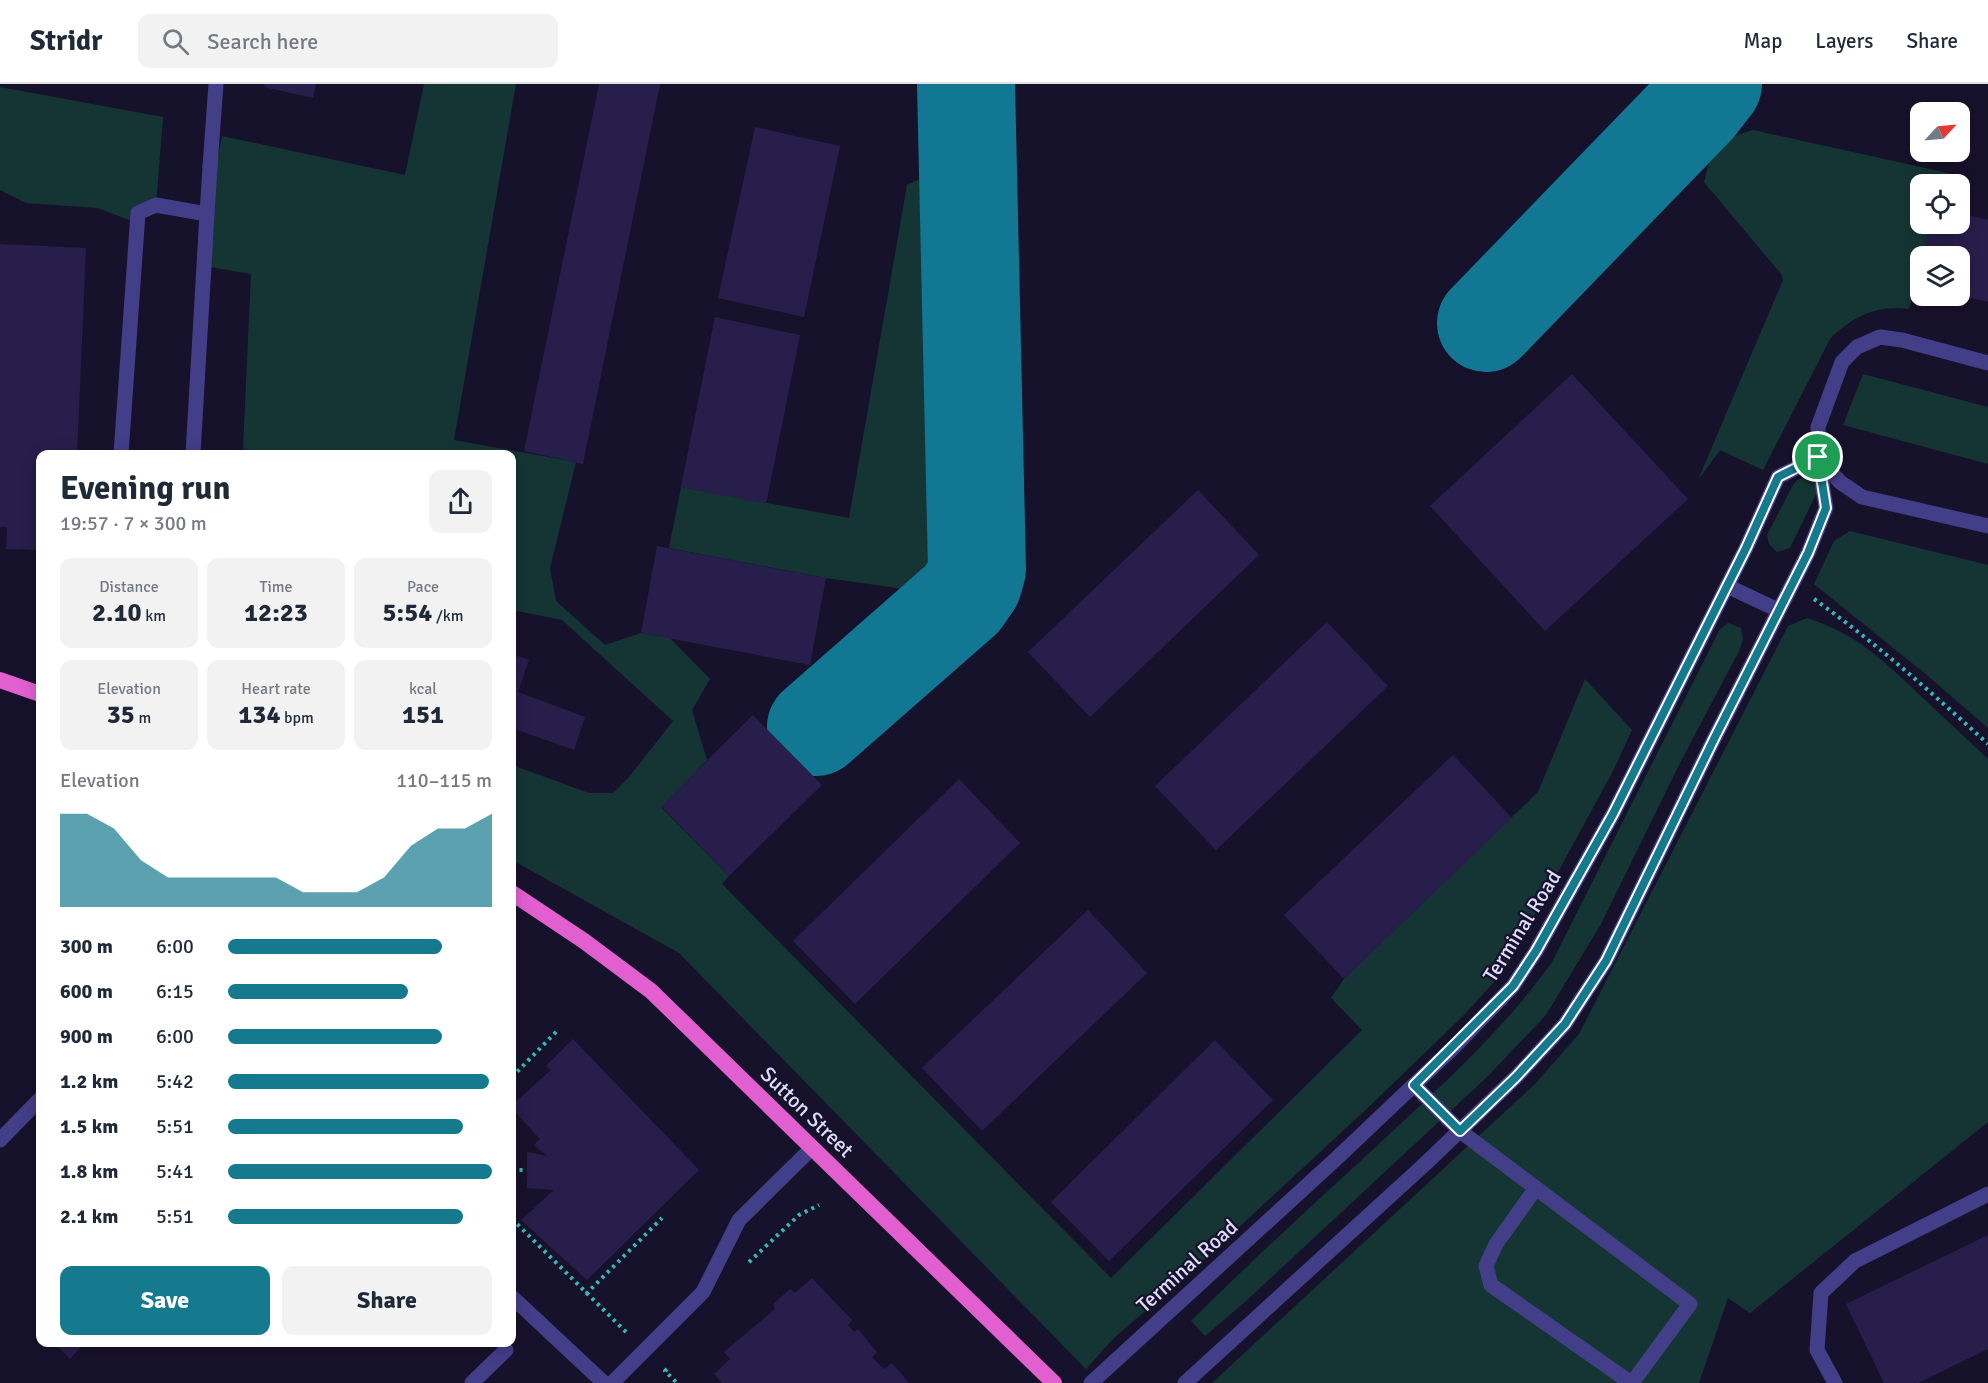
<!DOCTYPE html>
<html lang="en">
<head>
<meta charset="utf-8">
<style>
  :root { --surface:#fff; --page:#f2f2f3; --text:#1f2937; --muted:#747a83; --line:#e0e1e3; --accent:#167a8f }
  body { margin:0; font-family:Signika,sans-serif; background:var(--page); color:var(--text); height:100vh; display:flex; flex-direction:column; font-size:22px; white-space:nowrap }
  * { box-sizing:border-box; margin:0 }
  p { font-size:20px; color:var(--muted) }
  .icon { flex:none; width:33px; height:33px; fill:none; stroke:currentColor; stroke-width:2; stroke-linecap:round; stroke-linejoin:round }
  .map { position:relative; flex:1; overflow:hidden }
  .sheet { position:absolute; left:36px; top:366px; width:480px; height:897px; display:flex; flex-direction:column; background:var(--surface); border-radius:12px; box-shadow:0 3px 15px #0003 }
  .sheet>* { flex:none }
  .needle { width:39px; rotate:64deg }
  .tools { position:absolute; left:1910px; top:18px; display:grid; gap:12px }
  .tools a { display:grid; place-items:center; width:60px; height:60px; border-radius:12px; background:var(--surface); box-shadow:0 3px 15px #0003; font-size:30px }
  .pin { position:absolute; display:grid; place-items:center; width:51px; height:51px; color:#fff; margin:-26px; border:3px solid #fff; border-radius:50%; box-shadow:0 2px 6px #0007 }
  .round { display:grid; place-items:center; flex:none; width:63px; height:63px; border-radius:12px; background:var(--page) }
  .headline { display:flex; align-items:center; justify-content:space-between; height:102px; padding:0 24px }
  h1 { font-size:33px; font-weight:800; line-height:45px }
  .metrics { display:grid; grid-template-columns:repeat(3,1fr); gap:9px; height:102px; padding:6px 24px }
  .metrics div { display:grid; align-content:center; border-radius:12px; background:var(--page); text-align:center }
  .metrics b { font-size:26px; font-weight:800 }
  .metrics small { font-size:16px; font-weight:400 }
  .metrics p { font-size:16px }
  .chart { height:168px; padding:12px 24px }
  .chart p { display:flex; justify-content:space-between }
  .chart svg { width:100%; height:108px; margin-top:6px; fill:var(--accent); opacity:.7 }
  .cta { display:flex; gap:12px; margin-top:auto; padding:12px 24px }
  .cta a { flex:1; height:69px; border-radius:12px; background:var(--accent); color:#fff; font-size:24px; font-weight:800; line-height:69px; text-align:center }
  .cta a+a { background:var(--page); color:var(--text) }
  ul { padding:0 24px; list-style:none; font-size:20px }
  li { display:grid; grid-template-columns:96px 72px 1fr; align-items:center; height:45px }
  li i { height:15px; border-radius:8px; background:var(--accent) }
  header { display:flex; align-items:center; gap:36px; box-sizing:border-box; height:84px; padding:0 30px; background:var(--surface); border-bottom:2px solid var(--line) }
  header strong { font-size:28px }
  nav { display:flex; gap:33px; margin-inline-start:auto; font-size:21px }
  .search { width:420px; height:54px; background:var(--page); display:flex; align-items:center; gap:15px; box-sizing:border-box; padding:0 21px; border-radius:12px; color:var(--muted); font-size:22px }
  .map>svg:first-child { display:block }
  .green { fill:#153534 }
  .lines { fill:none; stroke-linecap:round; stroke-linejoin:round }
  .taxiway { stroke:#127792; stroke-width:98 }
  .building { fill:#281e4b }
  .path { stroke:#33bbb7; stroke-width:4; stroke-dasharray:3 4.5; stroke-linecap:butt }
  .service { stroke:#433e88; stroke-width:15 }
  .minor { stroke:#433e88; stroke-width:15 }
  .trunk { stroke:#e25fd0; stroke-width:16 }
  .route-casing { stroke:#fff; stroke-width:12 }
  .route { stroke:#167a8f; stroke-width:8 }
  .labels { text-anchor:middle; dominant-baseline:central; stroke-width:4.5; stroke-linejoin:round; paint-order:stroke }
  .street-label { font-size:21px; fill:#e1dcfe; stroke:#17122b }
</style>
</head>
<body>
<header>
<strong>Stridr</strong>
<div class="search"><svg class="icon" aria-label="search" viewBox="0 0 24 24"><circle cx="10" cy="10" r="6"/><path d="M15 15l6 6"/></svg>Search here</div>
<nav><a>Map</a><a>Layers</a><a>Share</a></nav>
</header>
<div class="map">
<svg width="1988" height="1299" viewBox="0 0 1988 1299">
  <rect width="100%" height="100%" fill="#17122b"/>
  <!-- green -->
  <g class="green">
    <polygon points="424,0 516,0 454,356 576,378 550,484 556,517 605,561 641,549 670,554 710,595 692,626 707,676 661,723 729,792 722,800 1111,1194 1362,946 1331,914 1344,895 1538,708 1585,595 1632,646 1613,687 1504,887 1465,930 1375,1017 1194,1185 1114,1254 1086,1285 679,869 512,776 512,681 589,709 613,709 629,693 673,637 562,536 512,526 512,370 262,370 243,364 251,190 204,182 207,130 222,52 405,91"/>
    <polygon points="0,3 163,33 156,121 137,139 98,124 26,119 0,106"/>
    <path d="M1753,46L1948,89L1943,100H1920V140H1930L1922,172H1920V183L1909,225C1878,220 1851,233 1830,255L1763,386L1720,366L1698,396L1783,196L1781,190L1704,98C1714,61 1715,57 1753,46Z"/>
    <polygon points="939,86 945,483 923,502 904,505 826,494 669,464 681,403 849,434 907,101"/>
    <polygon points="1863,290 1988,323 1988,380 1843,341"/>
    <polygon points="1804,393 1816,399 1817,408 1790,464 1777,468 1769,460 1767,451 1793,401 1797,396"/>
    <polygon points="1850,447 1988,481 1988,644 1928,592 1814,500 1834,457"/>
    <path d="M1807,534C1859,551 1885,578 1924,615C1945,635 1967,655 1988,675V1038L1750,1229L1728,1214L1699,1299H1212L1535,1000L1579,950L1788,542Z"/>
    <path d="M1728,539L1741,544L1743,555L1739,567L1679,681L1601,840L1546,931L1488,992L1246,1217L1205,1252L1191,1237C1252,1176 1316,1118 1380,1059C1442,1001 1502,948 1552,878L1720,545Z"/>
  </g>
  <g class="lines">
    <!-- taxiway -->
    <g class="taxiway">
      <polyline points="1486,239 1696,22 1713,0"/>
      <polyline points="816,643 962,515 973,499 977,485 966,0"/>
    </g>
  </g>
  <!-- building -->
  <g class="building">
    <polygon points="265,0 316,0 313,14 264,3"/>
    <polygon points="599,0 660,0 583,380 524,367"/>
    <polygon points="755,43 840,62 804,233 718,214"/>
    <polygon points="1959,129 1988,136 1988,218 1959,211 1959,172 1922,172 1930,140 1959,140"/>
    <polygon points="0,160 86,164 77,370 40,370 40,466 6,465 7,443 0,443"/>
    <polygon points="715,233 800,251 766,420 681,403"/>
    <polygon points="1572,290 1688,415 1545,547 1430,422"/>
    <polygon points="243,364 261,370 241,370"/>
    <polygon points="1198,406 1259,471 1090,633 1028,568"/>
    <polygon points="657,462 826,494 810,581 641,549"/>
    <polygon points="1327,538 1388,602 1216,766 1155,702"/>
    <polygon points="512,570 529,576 518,608 585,633 574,666 512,644"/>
    <polygon points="753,631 822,701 729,792 661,722"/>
    <polygon points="1453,671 1512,734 1344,895 1284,831"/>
    <polygon points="959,695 1020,759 855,920 793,857"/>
    <polygon points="40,777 40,794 36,779"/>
    <polygon points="1088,826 1147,889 982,1047 922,984"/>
    <polygon points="573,955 699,1086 587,1196 521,1136 554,1106 527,1104 527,1068 547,1072 534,1061 540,1055 512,1025 512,1021 551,986 546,982"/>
    <polygon points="1215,956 1273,1016 1109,1177 1051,1118"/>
    <polygon points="1988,1151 1988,1265 1918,1299 1884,1299 1846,1220"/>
    <polygon points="812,1194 852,1236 848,1241 854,1248 858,1245 877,1268 872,1273 884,1285 892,1279 909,1299 722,1299 714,1290 730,1275 724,1268 775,1225 773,1220 790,1205 795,1209"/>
    <polygon points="53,1258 85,1258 70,1275"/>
  </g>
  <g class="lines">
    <!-- path -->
    <g class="path">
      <path d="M1814,515C1876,559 1932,609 1988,660"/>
      <polyline points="512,993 557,947"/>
      <polyline points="512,1086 527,1086"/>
      <polyline points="512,1135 626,1248"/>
      <polyline points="749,1178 799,1131 819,1121"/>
      <polyline points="586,1210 662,1134"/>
      <polyline points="667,1285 665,1287 677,1299"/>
    </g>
    <!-- service -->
    <g class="service">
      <polyline points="210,83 216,0"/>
      <polyline points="1988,279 1902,256 1880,253 1857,263 1842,278 1818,343 1818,373 1840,398 1862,413 1988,442"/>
      <polyline points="121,370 138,129 156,121 207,130 193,370"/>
      <polyline points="1727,502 1778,526"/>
      <polyline points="1414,1001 1460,1047 1690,1220 1632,1299"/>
      <polyline points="1536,1104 1496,1160 1486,1182 1491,1201 1631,1299"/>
      <polyline points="512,1213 604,1299"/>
      <polyline points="472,1299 506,1266"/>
      <polyline points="612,1299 703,1208 739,1136 812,1064"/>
      <polyline points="1091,1299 1337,1074 1456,961 1513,902 1536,867 1613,730 1746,464 1778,393 1818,373 1826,424 1808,469 1714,655 1606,877 1565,940 1516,993 1425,1080 1185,1299"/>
      <polyline points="1835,1299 1817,1266 1821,1209 1855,1177 1988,1110"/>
    </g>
    <!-- minor -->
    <g class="minor">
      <polyline points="207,130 210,83"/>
      <polyline points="0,1056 40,1015"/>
    </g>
    <!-- trunk -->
    <g class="trunk">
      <polyline points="0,596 40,610"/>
      <polyline points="512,809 584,857 651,907 1054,1299"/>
    </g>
  </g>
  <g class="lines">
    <!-- route casing -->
    <g class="route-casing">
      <polygon id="route" points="1818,373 1826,424 1808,469 1714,655 1606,877 1565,940 1516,993 1460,1047 1414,1001 1513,902 1536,867 1613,730 1746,464 1778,393"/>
    </g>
    <!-- route -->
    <use href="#route" class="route"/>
  </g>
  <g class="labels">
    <!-- street labels -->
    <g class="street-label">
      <text transform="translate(1522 842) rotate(-58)">Terminal Road</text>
      <text transform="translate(807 1028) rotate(44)">Sutton Street</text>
      <text transform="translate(1187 1182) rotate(-42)">Terminal Road</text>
    </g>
  </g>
</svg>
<div class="tools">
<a><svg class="needle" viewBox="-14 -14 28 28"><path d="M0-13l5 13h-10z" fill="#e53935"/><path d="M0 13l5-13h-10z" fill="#747a83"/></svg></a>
<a><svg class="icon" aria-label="locate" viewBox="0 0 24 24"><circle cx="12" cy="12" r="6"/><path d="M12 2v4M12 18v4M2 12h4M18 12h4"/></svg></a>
<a><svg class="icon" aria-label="layers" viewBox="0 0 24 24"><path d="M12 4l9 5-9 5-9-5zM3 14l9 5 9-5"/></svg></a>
</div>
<div class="pin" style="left:1818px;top:373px;background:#1e9e55"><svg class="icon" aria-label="arrive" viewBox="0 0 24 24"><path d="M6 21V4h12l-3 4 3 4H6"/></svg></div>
<section class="sheet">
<div class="headline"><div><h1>Evening run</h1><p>19:57 · 7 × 300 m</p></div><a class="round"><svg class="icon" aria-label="share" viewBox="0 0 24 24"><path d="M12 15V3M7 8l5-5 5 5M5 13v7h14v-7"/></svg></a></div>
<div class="metrics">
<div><p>Distance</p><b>2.10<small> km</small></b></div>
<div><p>Time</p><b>12:23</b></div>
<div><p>Pace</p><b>5:54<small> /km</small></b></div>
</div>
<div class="metrics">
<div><p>Elevation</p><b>35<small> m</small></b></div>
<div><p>Heart rate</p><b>134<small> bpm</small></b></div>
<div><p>kcal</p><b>151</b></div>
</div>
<div class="chart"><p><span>Elevation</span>110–115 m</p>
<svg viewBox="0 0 160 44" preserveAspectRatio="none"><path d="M0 44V6L10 6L20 12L30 25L40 32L50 32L60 32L70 32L80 32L90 38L100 38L110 38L120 32L130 19L140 12L150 12L160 6V44z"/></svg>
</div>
<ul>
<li><b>300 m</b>6:00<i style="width:81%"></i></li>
<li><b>600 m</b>6:15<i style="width:68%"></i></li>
<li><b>900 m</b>6:00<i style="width:81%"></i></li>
<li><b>1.2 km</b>5:42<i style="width:99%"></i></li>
<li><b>1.5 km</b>5:51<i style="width:89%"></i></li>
<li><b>1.8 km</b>5:41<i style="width:100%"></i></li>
<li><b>2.1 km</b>5:51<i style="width:89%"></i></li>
</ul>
<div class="cta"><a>Save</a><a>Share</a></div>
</section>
</div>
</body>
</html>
